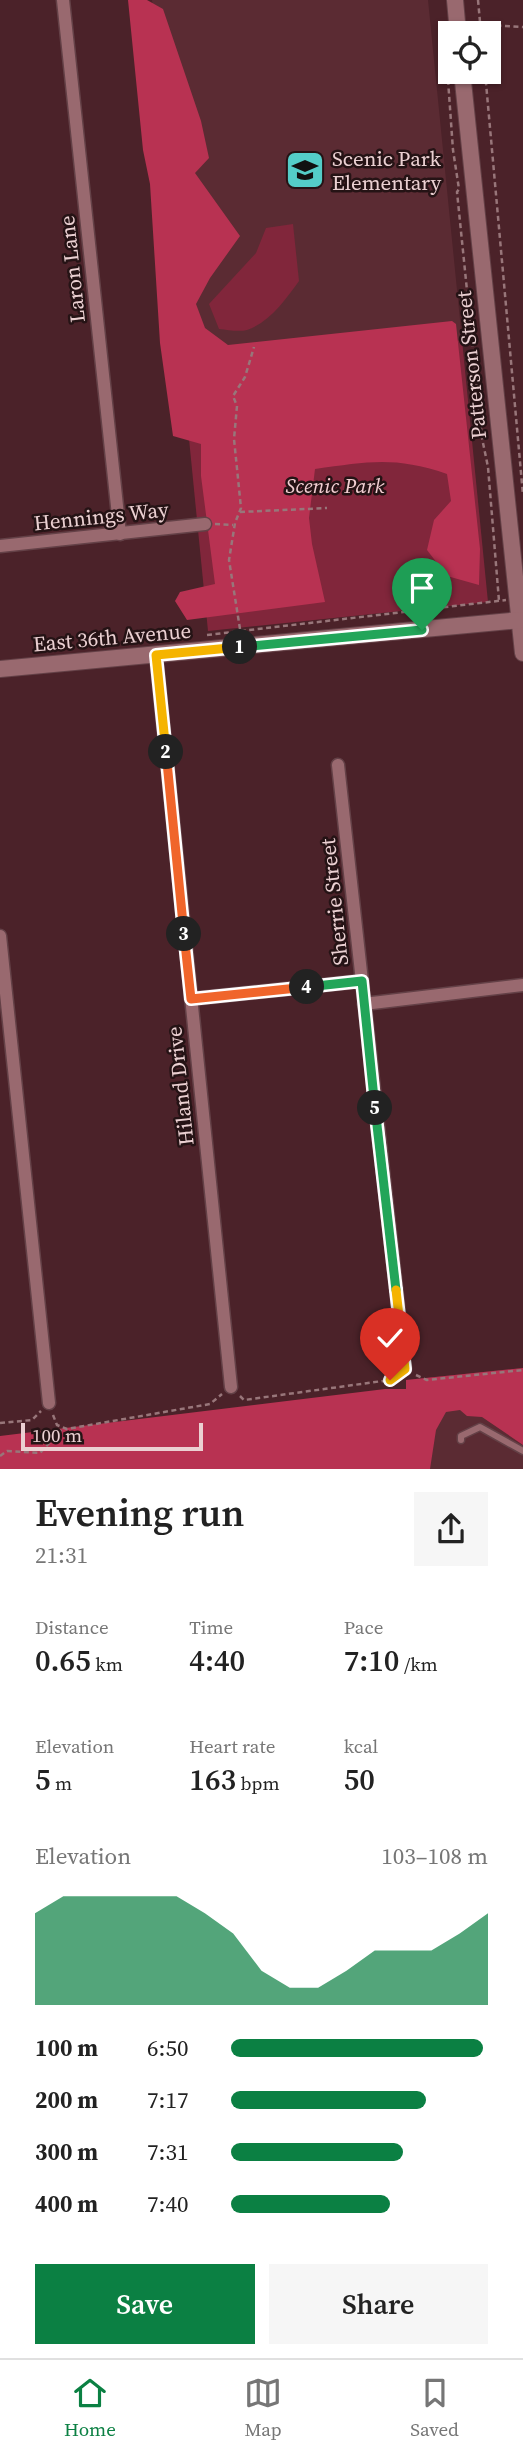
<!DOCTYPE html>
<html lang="en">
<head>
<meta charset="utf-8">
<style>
  :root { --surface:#fff; --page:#f6f6f6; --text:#222; --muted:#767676; --line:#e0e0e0; --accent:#0b8043 }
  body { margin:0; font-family:"Source Serif 4",serif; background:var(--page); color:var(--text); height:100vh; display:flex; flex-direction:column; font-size:26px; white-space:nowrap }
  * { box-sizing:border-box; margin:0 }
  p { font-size:23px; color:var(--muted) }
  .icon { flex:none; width:38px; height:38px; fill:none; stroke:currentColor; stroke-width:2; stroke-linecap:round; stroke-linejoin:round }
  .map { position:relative; height:1469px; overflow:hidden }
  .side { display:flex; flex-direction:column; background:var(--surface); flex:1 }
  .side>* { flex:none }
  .fabs { position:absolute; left:438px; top:21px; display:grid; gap:14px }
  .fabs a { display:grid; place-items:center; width:63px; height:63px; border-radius:0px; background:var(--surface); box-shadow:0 2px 5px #0004; font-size:35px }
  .scale { position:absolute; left:21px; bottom:18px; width:182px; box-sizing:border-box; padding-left:7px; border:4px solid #ebd0d2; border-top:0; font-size:19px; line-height:24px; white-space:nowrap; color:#ebd0d2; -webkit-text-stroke:5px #251315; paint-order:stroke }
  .pin { position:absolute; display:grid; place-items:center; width:60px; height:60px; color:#fff; margin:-72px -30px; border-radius:50% 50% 50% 0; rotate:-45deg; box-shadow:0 0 7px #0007 }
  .pin .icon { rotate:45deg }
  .km { position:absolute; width:35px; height:35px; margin:-18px; border-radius:50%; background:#222; color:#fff; font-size:19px; line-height:35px; text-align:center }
  .round { display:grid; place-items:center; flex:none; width:74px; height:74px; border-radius:0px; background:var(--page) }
  .overview { display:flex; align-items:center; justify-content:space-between; height:119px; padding:0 35px }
  h1 { font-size:38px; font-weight:600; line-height:52px }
  .stats { display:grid; grid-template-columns:repeat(3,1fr); gap:10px; height:119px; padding:7px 35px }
  .stats div { display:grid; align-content:center }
  .stats b { font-size:30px; font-weight:600 }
  .stats small { font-size:19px; font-weight:400 }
  .stats p { font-size:19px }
  .chart { height:196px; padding:14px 35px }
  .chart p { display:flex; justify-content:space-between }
  .chart svg { width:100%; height:126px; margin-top:7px; fill:var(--accent); opacity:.7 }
  .button { display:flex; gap:14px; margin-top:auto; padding:14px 35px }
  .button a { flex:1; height:80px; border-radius:0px; background:var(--accent); color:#fff; font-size:28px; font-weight:600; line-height:80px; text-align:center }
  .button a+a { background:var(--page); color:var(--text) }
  ul { padding:0 35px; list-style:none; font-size:23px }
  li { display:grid; grid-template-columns:112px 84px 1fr; align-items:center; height:52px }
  li i { height:18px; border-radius:9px; background:var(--accent) }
  .tabs { display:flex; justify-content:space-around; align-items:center; height:98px; border-top:2px solid var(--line); background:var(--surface); font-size:19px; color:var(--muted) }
  .tabs a { display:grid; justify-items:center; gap:4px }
  .tabs .active { color:var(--accent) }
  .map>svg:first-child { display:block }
  .built { fill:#5b2b33 }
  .green { fill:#81263b }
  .forest { fill:#b83252 }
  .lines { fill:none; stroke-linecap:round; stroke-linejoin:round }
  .service-casing { stroke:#644147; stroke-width:9 }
  .minor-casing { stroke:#644147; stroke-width:15 }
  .tertiary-casing { stroke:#644147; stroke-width:18 }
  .path { stroke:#98767a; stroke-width:2.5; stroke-dasharray:5 3.5; stroke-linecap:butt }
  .service { stroke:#99696f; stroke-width:6 }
  .minor { stroke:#99696f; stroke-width:12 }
  .tertiary { stroke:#99696f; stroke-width:16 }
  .split-1-casing { stroke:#fff; stroke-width:14 }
  .split-2-casing { stroke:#fff; stroke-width:14 }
  .split-3-casing { stroke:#fff; stroke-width:14 }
  .split-4-casing { stroke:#fff; stroke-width:14 }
  .split-5-casing { stroke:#fff; stroke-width:14 }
  .split-6-casing { stroke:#fff; stroke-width:14 }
  .split-7-casing { stroke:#fff; stroke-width:14 }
  .split-1 { stroke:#22a559; stroke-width:9 }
  .split-2 { stroke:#f5b400; stroke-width:9 }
  .split-3 { stroke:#f0652b; stroke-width:9 }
  .split-4 { stroke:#f0652b; stroke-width:9 }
  .split-5 { stroke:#22a559; stroke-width:9 }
  .split-6 { stroke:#22a559; stroke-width:9 }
  .split-7 { stroke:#f5b400; stroke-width:9 }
  .labels { text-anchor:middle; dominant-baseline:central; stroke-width:5; stroke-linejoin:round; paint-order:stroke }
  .poi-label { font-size:21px; fill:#ebd0d2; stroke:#251315; text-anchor:start }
  .street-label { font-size:21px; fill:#ebd0d2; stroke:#251315 }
  .park-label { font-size:21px; font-style:italic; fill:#f3cfd3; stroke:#251315 }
</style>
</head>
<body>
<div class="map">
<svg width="523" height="1469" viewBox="0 0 523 1469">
  <rect width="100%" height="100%" fill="#4b2229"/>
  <!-- built -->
  <g class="built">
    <polygon points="152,0 428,0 462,340 182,368"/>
    <polygon points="523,1368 523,1469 415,1469 406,1380"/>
  </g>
  <!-- green -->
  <g class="green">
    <path d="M293,224L299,281C286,299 270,322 247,330C239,332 228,330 219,329L209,304L256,253L266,228Z"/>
    <polygon points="462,340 488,602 208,631 182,368"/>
  </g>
  <!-- forest -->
  <g class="forest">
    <path d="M128,0H147L163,9L201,121L209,158L195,173L240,236L210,278L196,304L205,328L228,345L452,321L456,324L480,549L479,585L447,576L427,550L434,520L451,501L447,474C394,456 368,462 315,469L309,518L312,544L325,602L187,620L175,601L180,592L215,584L201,476V444L173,436L160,343L150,184L143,150Z"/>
    <polygon points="523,1368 523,1445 482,1417 467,1416 460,1410 446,1412 436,1430 430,1469 0,1469 0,1436 385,1389 406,1389 406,1380"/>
  </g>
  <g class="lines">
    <!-- service casing -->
    <g class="service-casing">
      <polyline id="service" points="461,1440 461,1436 480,1427 523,1451"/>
    </g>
    <!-- minor casing -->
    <g class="minor-casing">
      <g id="minor">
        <polyline points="63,0 120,534"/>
        <polyline points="0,546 205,524"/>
        <polyline points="156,655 231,1387"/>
        <polyline points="338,765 405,1369"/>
        <polyline points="0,936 49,1403"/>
        <polyline points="191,999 362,981"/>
        <polyline points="364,1004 523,985"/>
      </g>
    </g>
    <!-- tertiary casing -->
    <g class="tertiary-casing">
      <g id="tertiary">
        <polyline points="455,0 458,33"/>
        <polyline points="462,72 523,653"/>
        <polyline points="0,669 520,620"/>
      </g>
    </g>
    <!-- path -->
    <g class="path">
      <polyline points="478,0 481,33"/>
      <polyline points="471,24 523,27"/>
      <polyline points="447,42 447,73"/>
      <polyline points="485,72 523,495"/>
      <polyline points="448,80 453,150 459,189 457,192 482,438 488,467 499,601"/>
      <polyline points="240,512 327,508"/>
      <polyline points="215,524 233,525"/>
      <polyline points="240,629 229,560 235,523 241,508 234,439 237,406 233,396 245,377 254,347"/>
      <polyline points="207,635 506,600"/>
      <polyline points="416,1375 427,1380 523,1370"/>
      <polyline points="240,1396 244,1400 390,1380 396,1376"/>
      <polyline points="53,1415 57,1425 67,1429 210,1404 222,1394"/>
      <polyline points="0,1423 32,1420 41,1411"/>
      <polyline points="0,1456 7,1451 40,1453 63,1428"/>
    </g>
    <!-- service -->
    <use href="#service" class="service"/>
    <!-- minor -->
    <use href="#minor" class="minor"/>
    <!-- tertiary -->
    <use href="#tertiary" class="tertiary"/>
  </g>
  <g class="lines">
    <!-- split-1 casing -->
    <g class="split-1-casing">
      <polyline id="split-1" points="240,647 422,630"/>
    </g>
    <!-- split-2 casing -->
    <g class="split-2-casing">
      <polyline id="split-2" points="166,752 156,655 240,647"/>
    </g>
    <!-- split-3 casing -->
    <g class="split-3-casing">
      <polyline id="split-3" points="166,752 184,934"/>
    </g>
    <!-- split-4 casing -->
    <g class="split-4-casing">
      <polyline id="split-4" points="184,934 191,999 307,987"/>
    </g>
    <!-- split-5 casing -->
    <g class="split-5-casing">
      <polyline id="split-5" points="307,987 362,981 375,1108"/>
    </g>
    <!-- split-6 casing -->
    <g class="split-6-casing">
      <polyline id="split-6" points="375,1108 396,1290"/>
    </g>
    <!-- split-7 casing -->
    <g class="split-7-casing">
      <polyline id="split-7" points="390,1380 405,1369 396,1290"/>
    </g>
    <!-- split-1 -->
    <use href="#split-1" class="split-1"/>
    <!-- split-2 -->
    <use href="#split-2" class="split-2"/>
    <!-- split-3 -->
    <use href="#split-3" class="split-3"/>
    <!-- split-4 -->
    <use href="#split-4" class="split-4"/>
    <!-- split-5 -->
    <use href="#split-5" class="split-5"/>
    <!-- split-6 -->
    <use href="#split-6" class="split-6"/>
    <!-- split-7 -->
    <use href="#split-7" class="split-7"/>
  </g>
  <!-- icons -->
  <defs>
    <g id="school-square" transform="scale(2.0125)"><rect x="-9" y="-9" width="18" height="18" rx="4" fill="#54cdc8" stroke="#251315"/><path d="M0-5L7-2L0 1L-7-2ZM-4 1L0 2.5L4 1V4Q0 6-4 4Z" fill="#111"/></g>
  </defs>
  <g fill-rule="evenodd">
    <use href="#school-square" x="305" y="170"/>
  </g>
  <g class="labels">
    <!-- poi labels -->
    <g class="poi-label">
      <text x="332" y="158">Scenic Park<tspan x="332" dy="24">Elementary</tspan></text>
    </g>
    <!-- street labels -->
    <g class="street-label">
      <text transform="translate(72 269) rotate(-96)">Laron Lane</text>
      <text transform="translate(471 365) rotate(-96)">Patterson Street</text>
      <text transform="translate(101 516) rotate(-6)">Hennings Way</text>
      <text transform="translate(112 637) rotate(-5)">East 36th Avenue</text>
      <text transform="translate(334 902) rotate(-96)">Sherrie Street</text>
      <text transform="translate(180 1086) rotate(-96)">Hiland Drive</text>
    </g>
    <!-- park labels -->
    <g class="park-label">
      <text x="335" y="485">Scenic Park</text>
    </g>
  </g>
</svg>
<div class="fabs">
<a><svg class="icon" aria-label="locate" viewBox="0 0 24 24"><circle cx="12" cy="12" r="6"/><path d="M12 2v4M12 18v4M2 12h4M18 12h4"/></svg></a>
</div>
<div class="scale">100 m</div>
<div class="pin" style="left:422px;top:630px;background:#1e9e55"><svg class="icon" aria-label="arrive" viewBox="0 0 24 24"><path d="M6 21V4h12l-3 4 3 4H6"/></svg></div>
<div class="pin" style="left:390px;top:1380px;background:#d93025"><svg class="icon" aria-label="check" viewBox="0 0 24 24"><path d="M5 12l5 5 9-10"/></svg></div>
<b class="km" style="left:240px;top:647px">1</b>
<b class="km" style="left:166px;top:752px">2</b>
<b class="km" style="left:184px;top:934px">3</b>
<b class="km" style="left:307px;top:987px">4</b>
<b class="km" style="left:375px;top:1108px">5</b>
</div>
<section class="side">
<div class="overview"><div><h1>Evening run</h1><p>21:31</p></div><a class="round"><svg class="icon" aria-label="share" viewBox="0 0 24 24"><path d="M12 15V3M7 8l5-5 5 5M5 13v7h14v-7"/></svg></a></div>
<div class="stats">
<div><p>Distance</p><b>0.65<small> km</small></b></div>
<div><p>Time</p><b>4:40</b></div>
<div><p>Pace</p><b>7:10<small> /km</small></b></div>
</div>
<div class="stats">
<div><p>Elevation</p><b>5<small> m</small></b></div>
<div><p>Heart rate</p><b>163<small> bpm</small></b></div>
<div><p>kcal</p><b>50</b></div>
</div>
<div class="chart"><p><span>Elevation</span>103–108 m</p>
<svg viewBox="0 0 160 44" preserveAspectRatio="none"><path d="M0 44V12L10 6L20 6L30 6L40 6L50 6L60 12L70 19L80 32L90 38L100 38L110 32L120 25L130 25L140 25L150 19L160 12V44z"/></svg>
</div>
<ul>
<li><b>100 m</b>6:50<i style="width:98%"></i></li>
<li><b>200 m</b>7:17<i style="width:76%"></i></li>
<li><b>300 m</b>7:31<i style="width:67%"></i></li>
<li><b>400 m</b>7:40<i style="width:62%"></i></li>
</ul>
<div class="button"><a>Save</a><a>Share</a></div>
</section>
<nav class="tabs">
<a class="active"><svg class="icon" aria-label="home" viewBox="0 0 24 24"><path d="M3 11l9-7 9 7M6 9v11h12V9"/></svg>Home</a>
<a><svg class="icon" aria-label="map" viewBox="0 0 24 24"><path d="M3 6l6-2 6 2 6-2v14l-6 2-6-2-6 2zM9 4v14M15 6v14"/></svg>Map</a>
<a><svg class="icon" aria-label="saved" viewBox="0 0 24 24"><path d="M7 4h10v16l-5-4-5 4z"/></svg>Saved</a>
</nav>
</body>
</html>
